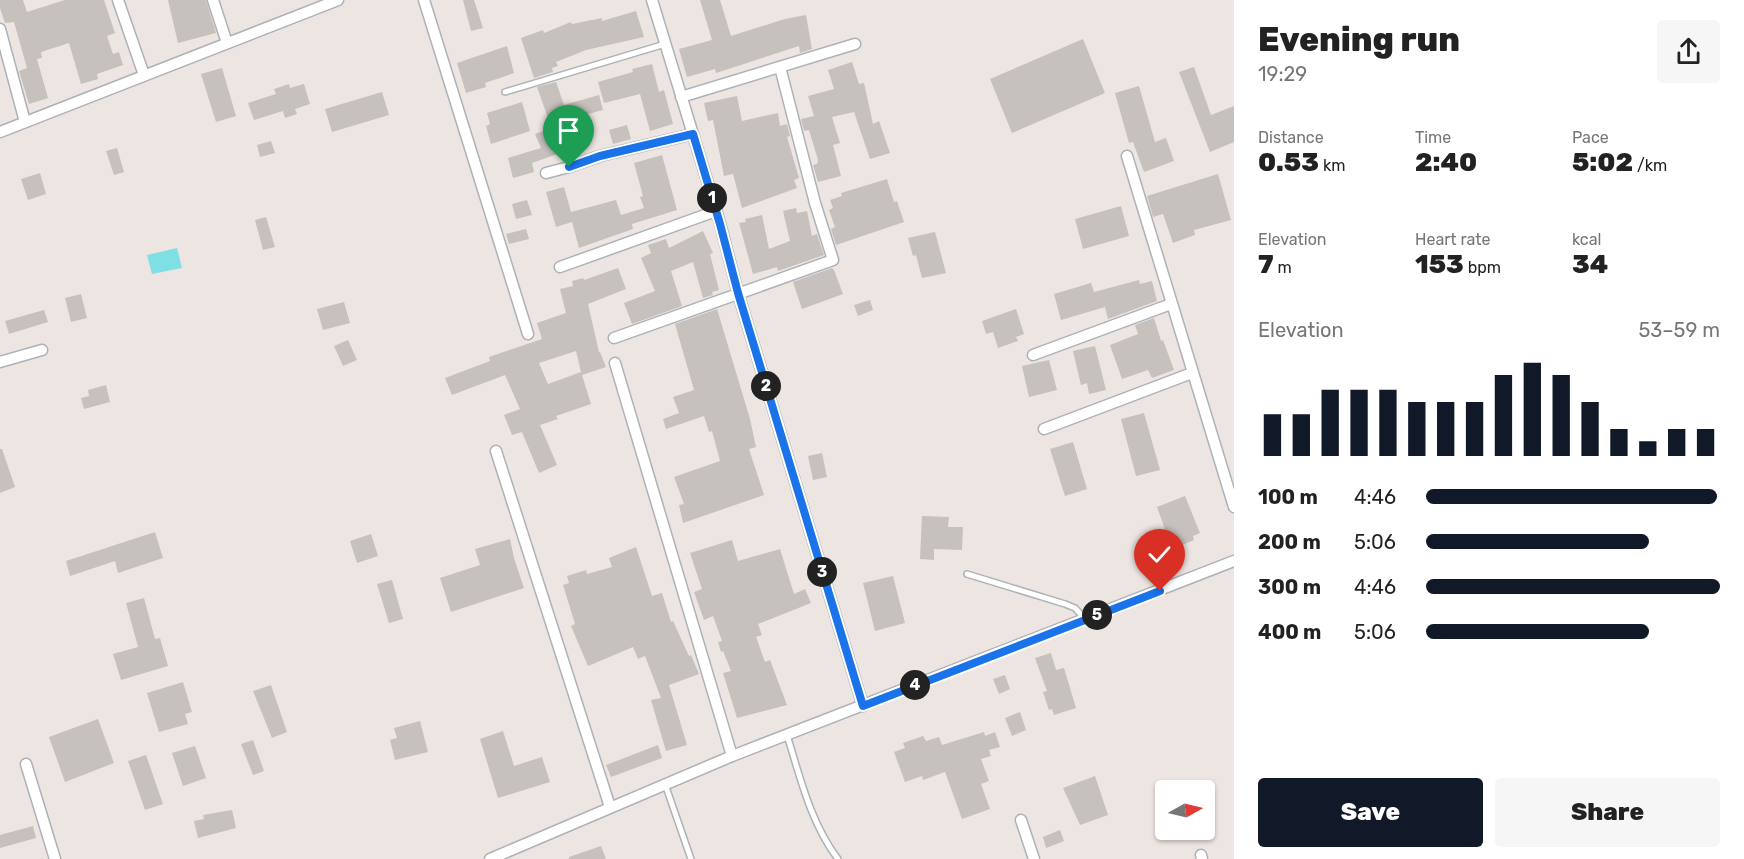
<!DOCTYPE html>
<html lang="en">
<head>
<meta charset="utf-8">
<style>
  :root { --surface:#fff; --page:#f6f6f6; --text:#222; --muted:#767676; --accent:#111827 }
  body { margin:0; font-family:Rubik,sans-serif; background:var(--page); color:var(--text); height:100vh; display:flex; flex-direction:column; font-size:22px; white-space:nowrap }
  * { box-sizing:border-box; margin:0 }
  p { font-size:20px; color:var(--muted) }
  .icon { flex:none; width:33px; height:33px; fill:none; stroke:currentColor; stroke-width:2; stroke-linecap:round; stroke-linejoin:round }
  .map { position:relative; flex:1; overflow:hidden }
  .panel { display:flex; flex-direction:column; background:var(--surface); width:510px }
  .panel>* { flex:none }
  .needle { width:39px; rotate:82deg }
  .buttons { position:absolute; left:1155px; top:780px; display:grid; gap:12px }
  .buttons a { display:grid; place-items:center; width:60px; height:60px; border-radius:6px; background:var(--surface); box-shadow:0 2px 4px #0004; font-size:30px }
  .pin { position:absolute; display:grid; place-items:center; width:51px; height:51px; color:#fff; margin:-62px -26px; border-radius:50% 50% 50% 0; rotate:-45deg; box-shadow:0 0 6px #0007 }
  .pin .icon { rotate:45deg }
  .km { position:absolute; width:30px; height:30px; margin:-15px; border-radius:50%; background:#222; color:#fff; font-size:16px; line-height:30px; text-align:center }
  .round { display:grid; place-items:center; flex:none; width:63px; height:63px; border-radius:6px; background:var(--page) }
  .head { display:flex; align-items:center; justify-content:space-between; height:102px; padding:0 24px }
  h1 { font-size:33px; font-weight:800; line-height:45px }
  .metrics { display:grid; grid-template-columns:repeat(3,1fr); gap:9px; height:102px; padding:6px 24px }
  .metrics div { display:grid; align-content:center }
  .metrics b { font-size:26px; font-weight:800 }
  .metrics small { font-size:16px; font-weight:400 }
  .metrics p { font-size:16px }
  .chart { height:168px; padding:12px 24px }
  .chart p { display:flex; justify-content:space-between }
  .chart svg { width:100%; height:108px; margin-top:6px; stroke:var(--accent); stroke-width:6 }
  .primary-button { display:flex; gap:12px; margin-top:auto; padding:12px 24px }
  .primary-button a { flex:1; height:69px; border-radius:6px; background:var(--accent); color:#fff; font-size:24px; font-weight:800; line-height:69px; text-align:center }
  .primary-button a+a { background:var(--page); color:var(--text) }
  ul { padding:0 24px; list-style:none; font-size:20px }
  li { display:grid; grid-template-columns:96px 72px 1fr; align-items:center; height:45px }
  li i { height:15px; border-radius:8px; background:var(--accent) }
  main { display:flex; flex:1; min-height:0 }
  .map>svg:first-child { display:block }
  .water { fill:#7edfe5 }
  .building { fill:#c6c1bc; fill-rule:evenodd }
  .lines { fill:none; stroke-linecap:round; stroke-linejoin:round }
  .service-casing { stroke:#adb2b8; stroke-width:8 }
  .minor-casing { stroke:#adb2b8; stroke-width:13 }
  .service { stroke:#fff; stroke-width:5 }
  .minor { stroke:#fff; stroke-width:10 }
  .route-casing { stroke:#fff; stroke-width:12 }
  .route { stroke:#1a73e8; stroke-width:8 }
</style>
</head>
<body>
<main>
<div class="map">
<svg width="1234" height="859" viewBox="0 0 1234 859">
  <rect width="100%" height="100%" fill="#ede5e1"/>
  <!-- water -->
  <polygon class="water" points="177,248 182,268 152,274 147,255"/>
  <!-- building -->
  <g class="building">
    <polygon points="0,0 23,0 27,12 65,0 104,0 115,33 107,36 113,54 119,52 123,65 97,74 98,79 81,84 69,43 41,52 42,58 37,59 48,98 29,104 19,71 27,68 14,22 5,23 0,8"/>
    <polygon points="168,0 206,0 216,33 178,43"/>
    <polygon points="463,0 474,0 483,28 471,31"/>
    <polygon points="700,0 720,0 731,36 785,19 806,15 812,49 800,53 799,46 716,73 715,69 687,77 679,49 712,40"/>
    <polygon points="636,11 644,37 586,50 556,62 558,66 552,68 553,72 534,78 521,38 543,30 544,33 571,22 572,24 602,18 602,21"/>
    <polygon points="1083,39 1105,93 1012,133 990,79"/>
    <polygon points="507,46 514,73 485,83 486,87 466,93 457,63"/>
    <polygon points="852,62 859,84 864,83 873,124 879,121 890,153 870,159 854,112 832,117 840,143 833,145 841,176 818,182 813,165 817,164 818,160 809,130 804,131 801,119 814,116 808,96 834,89 828,70"/>
    <polygon points="652,64 659,92 664,90 673,124 650,131 640,94 604,103 598,82 633,72 632,69"/>
    <polygon points="1194,67 1211,115 1234,106 1234,142 1210,152 1179,72"/>
    <polygon points="222,68 236,116 216,122 201,74"/>
    <polygon points="556,82 564,105 599,95 603,110 577,117 576,112 549,121 537,87"/>
    <polygon points="289,84 290,88 304,84 310,104 295,109 297,114 285,118 283,111 254,120 248,103 276,94 274,89"/>
    <polygon points="1139,86 1155,142 1166,138 1174,161 1144,172 1133,142 1129,143 1115,93"/>
    <polygon points="382,92 389,115 332,132 325,109"/>
    <polygon points="737,96 742,121 778,113 780,126 787,124 790,136 787,137 799,178 794,180 797,188 742,208 733,174 724,176 713,120 708,121 704,103"/>
    <polygon points="522,102 530,131 491,144 486,126 490,124 487,113"/>
    <polygon points="627,125 631,139 613,144 609,130"/>
    <polygon points="554,127 563,152 532,163 534,172 513,178 508,158 541,148 535,134"/>
    <polygon points="271,141 275,153 260,157 257,145"/>
    <polygon points="117,148 124,172 114,175 106,151"/>
    <polygon points="662,155 677,210 632,224 633,229 579,248 572,222 556,227 546,192 564,187 571,212 616,200 621,215 644,208 640,197 643,196 634,163"/>
    <polygon points="40,173 46,194 28,200 21,179"/>
    <polygon points="1218,174 1231,220 1194,230 1195,235 1173,243 1163,214 1153,217 1147,196"/>
    <polygon points="887,179 894,202 897,201 904,222 836,245 831,229 835,227 829,210 833,208 830,200 842,196 841,193"/>
    <polygon points="527,200 532,215 516,219 512,204"/>
    <polygon points="1121,206 1129,236 1083,249 1075,219"/>
    <polygon points="796,208 797,213 807,211 812,236 817,234 824,255 778,271 777,267 753,274 739,223 746,222 745,219 762,215 769,249 790,241 783,211"/>
    <polygon points="266,217 275,247 263,250 255,220"/>
    <polygon points="526,229 529,239 509,244 506,234"/>
    <polygon points="703,231 713,253 710,254 719,290 712,292 713,295 703,298 693,262 671,271 682,306 632,324 624,303 655,291 641,258 651,253 648,245 666,239 669,248"/>
    <polygon points="935,232 946,273 922,278 916,255 913,256 908,238"/>
    <path d="M618,268L626,289L588,304L599,352H600L606,367L582,375L591,404L556,416L558,419L540,425L557,465L539,473L522,432L512,435L504,415L520,409L505,375L452,395L445,378L490,361L489,357L542,339L537,323L566,313L560,289L573,286L572,281L583,278L584,280ZM576,351L581,372L548,384L539,363Z"/>
    <polygon points="832,268 834,270 843,294 802,309 793,282"/>
    <polygon points="1139,280 1140,284 1152,281 1157,301 1108,319 1105,307 1061,320 1054,294 1091,283 1094,292"/>
    <polygon points="81,294 87,318 71,322 65,298"/>
    <polygon points="870,300 873,310 858,316 854,305"/>
    <polygon points="344,302 350,323 323,330 317,309"/>
    <polygon points="717,309 750,419 756,447 749,449 764,495 683,523 679,505 684,504 674,477 720,461 712,431 709,432 704,416 666,429 663,419 679,413 673,397 694,390 675,324"/>
    <polygon points="1016,309 1024,334 1016,337 1018,341 998,348 993,332 986,334 982,321"/>
    <polygon points="44,310 48,322 9,334 5,321"/>
    <polygon points="1154,318 1161,341 1163,340 1174,370 1152,378 1148,370 1122,379 1110,345 1138,334 1135,325"/>
    <polygon points="348,340 357,360 343,366 334,346"/>
    <polygon points="1095,346 1106,390 1089,394 1087,383 1081,385 1073,351"/>
    <polygon points="1049,360 1057,390 1029,397 1022,366"/>
    <polygon points="106,385 110,402 84,409 81,398 89,396 88,390"/>
    <polygon points="1144,413 1160,470 1136,476 1121,419"/>
    <polygon points="1073,442 1087,489 1065,496 1050,449"/>
    <polygon points="0,449 2,449 15,487 0,493"/>
    <polygon points="822,453 827,477 813,480 808,456"/>
    <polygon points="1185,496 1200,533 1193,536 1194,540 1182,545 1181,542 1171,546 1157,507"/>
    <polygon points="922,516 949,517 948,527 963,527 962,550 934,549 934,560 920,559"/>
    <polygon points="155,532 163,558 118,573 115,561 70,576 66,561"/>
    <polygon points="371,534 378,556 357,563 350,541"/>
    <polygon points="510,539 514,558 524,588 451,612 440,578 480,565 475,549"/>
    <polygon points="732,540 738,561 780,549 794,594 805,589 811,603 758,624 762,635 756,637 765,662 770,660 787,705 737,718 723,673 731,671 723,651 721,652 718,642 722,641 713,616 704,620 694,592 702,589 690,553"/>
    <polygon points="636,547 652,596 662,593 671,622 673,621 689,656 691,655 699,674 669,685 687,745 666,751 651,700 661,698 645,656 638,659 633,647 588,666 571,626 575,624 563,585 569,583 567,576 586,570 587,574 612,567 609,558"/>
    <polygon points="893,576 905,623 875,631 863,583"/>
    <polygon points="392,580 403,619 389,623 377,584"/>
    <polygon points="144,598 155,639 160,638 168,666 121,680 113,654 138,647 126,603"/>
    <polygon points="1051,653 1056,670 1064,668 1076,708 1054,715 1052,709 1049,710 1043,692 1047,691 1035,658"/>
    <polygon points="1005,675 1010,689 999,694 993,679"/>
    <polygon points="183,682 192,712 185,714 188,724 159,732 147,693"/>
    <polygon points="271,685 287,732 272,738 253,691"/>
    <polygon points="1020,712 1026,730 1012,736 1005,718"/>
    <polygon points="98,719 114,763 65,782 49,737"/>
    <polygon points="420,721 428,752 395,760 390,740 397,738 394,728"/>
    <polygon points="503,731 514,766 542,757 550,782 498,798 480,739"/>
    <polygon points="984,732 985,736 995,732 1000,747 989,750 991,756 981,759 989,781 981,784 990,809 962,819 945,772 923,780 922,776 905,782 894,752 905,748 903,743 923,736 926,741 939,737 942,745"/>
    <polygon points="253,740 264,771 253,775 241,744"/>
    <polygon points="658,745 662,758 611,777 606,765"/>
    <polygon points="195,746 206,778 183,786 172,753"/>
    <polygon points="146,755 163,804 145,810 128,761"/>
    <polygon points="1095,776 1108,815 1080,825 1063,788"/>
    <polygon points="232,810 236,828 198,838 194,821 204,819 203,815"/>
    <polygon points="33,826 36,838 0,848 0,835"/>
    <polygon points="1060,830 1064,841 1046,848 1043,837"/>
    <polygon points="601,846 606,859 569,859 569,857"/>
  </g>
  <g class="lines">
    <!-- service casing -->
    <g class="service-casing">
      <g id="service">
        <polyline points="505,92 665,44"/>
        <polyline points="967,574 1065,604 1075,608 1084,618"/>
        <path d="M787,735C800,777 811,824 838,859"/>
        <polyline points="665,784 691,859"/>
      </g>
    </g>
    <!-- minor casing -->
    <g class="minor-casing">
      <g id="minor">
        <polyline points="118,0 144,75"/>
        <polyline points="213,0 227,43"/>
        <polyline points="424,0 528,334"/>
        <polyline points="652,0 720,223 738,293 863,706"/>
        <polyline points="0,29 25,122"/>
        <polyline points="681,97 855,44"/>
        <polyline points="0,132 338,0"/>
        <polyline points="1127,156 1234,507"/>
        <polyline points="546,173 569,167 600,156 693,134"/>
        <polyline points="560,267 716,211"/>
        <polyline points="614,338 833,260 815,203 780,67"/>
        <polyline points="1033,355 1171,304"/>
        <polyline points="0,362 42,350"/>
        <polyline points="615,363 732,756"/>
        <polyline points="1044,429 1192,373"/>
        <polyline points="496,451 610,807"/>
        <polyline points="26,764 55,859"/>
        <polyline points="1021,820 1034,859"/>
        <polyline points="1201,855 1202,859"/>
        <polyline points="490,859 732,756 1234,561"/>
      </g>
    </g>
    <!-- service -->
    <use href="#service" class="service"/>
    <!-- minor -->
    <use href="#minor" class="minor"/>
  </g>
  <g class="lines">
    <!-- route casing -->
    <g class="route-casing">
      <polyline id="route" points="569,167 600,156 693,134 720,224 738,293 863,706 1160,591"/>
    </g>
    <!-- route -->
    <use href="#route" class="route"/>
  </g>
</svg>
<div class="buttons">
<a><svg class="needle" viewBox="-14 -14 28 28"><path d="M0-13l5 13h-10z" fill="#e53935"/><path d="M0 13l5-13h-10z" fill="#767676"/></svg></a>
</div>
<div class="pin" style="left:569px;top:167px;background:#1e9e55"><svg class="icon" aria-label="arrive" viewBox="0 0 24 24"><path d="M6 21V4h12l-3 4 3 4H6"/></svg></div>
<div class="pin" style="left:1160px;top:591px;background:#d93025"><svg class="icon" aria-label="check" viewBox="0 0 24 24"><path d="M5 12l5 5 9-10"/></svg></div>
<b class="km" style="left:712px;top:198px">1</b>
<b class="km" style="left:766px;top:386px">2</b>
<b class="km" style="left:822px;top:572px">3</b>
<b class="km" style="left:915px;top:685px">4</b>
<b class="km" style="left:1097px;top:615px">5</b>
</div>
<section class="panel">
<div class="head"><div><h1>Evening run</h1><p>19:29</p></div><a class="round"><svg class="icon" aria-label="share" viewBox="0 0 24 24"><path d="M12 15V3M7 8l5-5 5 5M5 13v7h14v-7"/></svg></a></div>
<div class="metrics">
<div><p>Distance</p><b>0.53<small> km</small></b></div>
<div><p>Time</p><b>2:40</b></div>
<div><p>Pace</p><b>5:02<small> /km</small></b></div>
</div>
<div class="metrics">
<div><p>Elevation</p><b>7<small> m</small></b></div>
<div><p>Heart rate</p><b>153<small> bpm</small></b></div>
<div><p>kcal</p><b>34</b></div>
</div>
<div class="chart"><p><span>Elevation</span>53–59 m</p>
<svg viewBox="0 0 160 44" preserveAspectRatio="none"><path d="M5 44V27M15 44V27M25 44V17M35 44V17M45 44V17M55 44V22M65 44V22M75 44V22M85 44V11M95 44V6M105 44V11M115 44V22M125 44V33M135 44V38M145 44V33M155 44V33"/></svg>
</div>
<ul>
<li><b>100 m</b>4:46<i style="width:99%"></i></li>
<li><b>200 m</b>5:06<i style="width:76%"></i></li>
<li><b>300 m</b>4:46<i style="width:100%"></i></li>
<li><b>400 m</b>5:06<i style="width:76%"></i></li>
</ul>
<div class="primary-button"><a>Save</a><a>Share</a></div>
</section>
</main>
</body>
</html>
